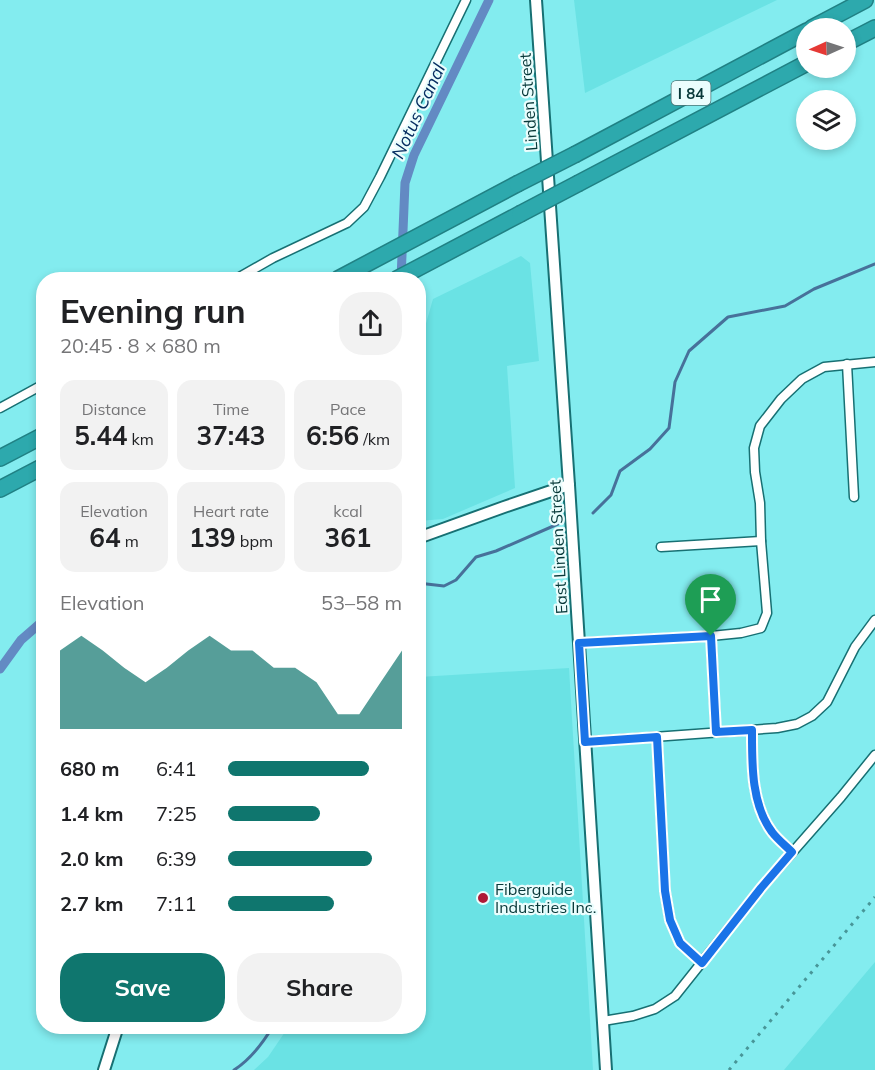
<!DOCTYPE html>
<html lang="en">
<head>
<meta charset="utf-8">
<style>
  :root { --surface:#fff; --page:#f2f2f2; --text:#202124; --muted:#757577; --accent:#0f766e }
  body { margin:0; font-family:Mulish,sans-serif; background:var(--page); color:var(--text); height:100vh; display:flex; flex-direction:column; font-size:22px; white-space:nowrap }
  * { box-sizing:border-box; margin:0 }
  p { font-size:20px; color:var(--muted) }
  .icon { flex:none; width:33px; height:33px; fill:none; stroke:currentColor; stroke-width:2; stroke-linecap:round; stroke-linejoin:round }
  .map { position:relative; flex:1; overflow:hidden }
  .sheet { position:absolute; left:36px; top:272px; width:390px; height:762px; display:flex; flex-direction:column; background:var(--surface); border-radius:24px; box-shadow:0 3px 9px #0003 }
  .sheet>* { flex:none }
  .needle { width:39px; rotate:267deg }
  .buttons { position:absolute; left:796px; top:18px; display:grid; gap:12px }
  .buttons a { display:grid; place-items:center; width:60px; height:60px; border-radius:50%; background:var(--surface); box-shadow:0 3px 9px #0003; font-size:30px }
  .pin { position:absolute; display:grid; place-items:center; width:51px; height:51px; color:#fff; margin:-62px -26px; border-radius:50% 50% 50% 0; rotate:-45deg; box-shadow:0 0 6px #0007 }
  .pin .icon { rotate:45deg }
  .round { display:grid; place-items:center; flex:none; width:63px; height:63px; border-radius:24px; background:var(--page) }
  .overview { display:flex; align-items:center; justify-content:space-between; height:102px; padding:0 24px }
  h1 { font-size:33px; font-weight:700; line-height:45px }
  .metrics { display:grid; grid-template-columns:repeat(3,1fr); gap:9px; height:102px; padding:6px 24px }
  .metrics div { display:grid; align-content:center; border-radius:15px; background:var(--page); text-align:center }
  .metrics b { font-size:26px; font-weight:700 }
  .metrics small { font-size:16px; font-weight:400 }
  .metrics p { font-size:16px }
  .chart { height:168px; padding:12px 24px }
  .chart p { display:flex; justify-content:space-between }
  .chart svg { width:100%; height:108px; margin-top:6px; fill:var(--accent); opacity:.7 }
  .action { display:flex; gap:12px; margin-top:auto; padding:12px 24px }
  .action a { flex:1; height:69px; border-radius:24px; background:var(--accent); color:#fff; font-size:24px; font-weight:700; line-height:69px; text-align:center }
  .action a+a { background:var(--page); color:var(--text) }
  ul { padding:0 24px; list-style:none; font-size:20px }
  li { display:grid; grid-template-columns:96px 72px 1fr; align-items:center; height:45px }
  li i { height:15px; border-radius:8px; background:var(--accent) }
  .map>svg:first-child { display:block }
  .built { fill:#6ae2e4 }
  .lines { fill:none; stroke-linecap:round; stroke-linejoin:round }
  .stream { stroke:#47719a; stroke-width:3 }
  .canal { stroke:#638ac3; stroke-width:9 }
  .minor-casing { stroke:#177073; stroke-width:11 }
  .tertiary-casing { stroke:#177073; stroke-width:14 }
  .secondary-casing { stroke:#177073; stroke-width:14 }
  .motorway-casing { stroke:#208184; stroke-width:18 }
  .minor { stroke:#fff; stroke-width:8 }
  .tertiary { stroke:#fff; stroke-width:10 }
  .secondary { stroke:#fff; stroke-width:10 }
  .motorway { stroke:#2da9ad; stroke-width:15 }
  .rail { stroke:#489698; stroke-width:3; stroke-dasharray:3 6; stroke-linecap:butt }
  .motorway-bridge-casing { stroke:#208184; stroke-width:18; stroke-linecap:butt }
  .motorway-bridge { stroke:#2da9ad; stroke-width:15 }
  .route-casing { stroke:#fff; stroke-width:12 }
  .route { stroke:#1a73e8; stroke-width:8 }
  .poi-dot { fill:#ae1a37; stroke:#eafdfd; stroke-width:2 }
  .labels { text-anchor:middle; dominant-baseline:central; stroke-width:4.5; stroke-linejoin:round; paint-order:stroke }
  .shield { fill:#eafdfd; stroke:#4b7374; stroke-width:1.5 }
  .shield-label { font-size:15px; font-weight:bold; fill:#073839 }
  .street-label { font-size:16px; fill:#073839; stroke:#eafdfd }
  .poi-label { font-size:16px; fill:#073839; stroke:#eafdfd; text-anchor:start }
  .water-label { font-size:18px; font-style:italic; fill:#062d61; stroke:#eafdfd }
</style>
</head>
<body>
<div class="map">
<svg width="875" height="1070" viewBox="0 0 875 1070">
  <rect width="100%" height="100%" fill="#83ecef"/>
  <!-- built -->
  <g class="built">
    <polygon points="574,0 777,0 585,93"/>
    <polygon points="521,256 530,263 539,361 507,366 515,488 443,519 419,521 419,348 433,299"/>
    <polygon points="569,668 593,1070 254,1070 268,1057 289,1026 418,1026 419,677"/>
    <polygon points="875,962 875,1070 784,1070"/>
  </g>
  <g class="lines">
    <!-- stream -->
    <g class="stream">
      <polyline points="593,513 611,495 620,471 650,449 669,428 675,382 689,351 728,317 785,306 814,289 875,264"/>
      <polyline points="418,583 444,586 456,580 476,557 496,551 558,524"/>
      <path d="M234,1070C251,1059 263,1043 273,1026"/>
    </g>
    <!-- canal -->
    <g class="canal">
      <polyline points="401,279 405,183 414,155 489,0"/>
      <polyline points="0,669 21,640 44,620"/>
    </g>
    <!-- minor casing -->
    <g class="minor-casing">
      <g id="minor">
        <polyline points="236,279 273,258 347,223 364,207 380,177 466,0"/>
        <polyline points="847,364 854,497"/>
        <polyline points="0,408 44,384"/>
        <polyline points="661,547 761,541"/>
        <polyline points="711,636 716,732"/>
        <polyline points="579,643 711,636 741,633 761,628 767,613 761,541 760,503 755,472 754,448 760,426 781,399 802,379 824,367 875,362"/>
        <path d="M752,730C752,763 751,804 772,832C777,839 786,846 792,852"/>
        <polyline points="657,737 665,891 670,920 680,943 702,963"/>
        <polyline points="585,742 777,728 797,724 812,716 827,702 855,647 875,620"/>
        <polyline points="603,1021 633,1016 655,1009 675,996 761,888 841,797 875,755"/>
      </g>
    </g>
    <!-- tertiary casing -->
    <g class="tertiary-casing">
      <g id="tertiary">
        <polyline points="418,538 504,507 569,485"/>
        <polyline points="104,1070 118,1026"/>
      </g>
    </g>
    <!-- secondary casing -->
    <g class="secondary-casing">
      <polyline id="secondary" points="536,0 569,485 606,1070"/>
    </g>
    <!-- motorway casing -->
    <g class="motorway-casing">
      <g id="motorway">
        <polyline points="812,28 865,0"/>
        <polyline points="846,43 875,28"/>
        <polyline points="576,154 807,31"/>
        <polyline points="579,183 807,63"/>
        <polyline points="338,279 517,184"/>
        <polyline points="397,279 520,214"/>
        <polyline points="0,458 44,435"/>
        <polyline points="0,489 44,466"/>
      </g>
    </g>
    <!-- minor -->
    <use href="#minor" class="minor"/>
    <!-- tertiary -->
    <use href="#tertiary" class="tertiary"/>
    <!-- secondary -->
    <use href="#secondary" class="secondary"/>
    <!-- motorway -->
    <use href="#motorway" class="motorway"/>
    <!-- rail -->
    <polyline class="rail" points="729,1070 875,897"/>
    <!-- motorway-bridge casing -->
    <g class="motorway-bridge-casing">
      <g id="motorway-bridge">
        <polyline points="517,184 576,154"/>
        <polyline points="520,214 579,183"/>
      </g>
    </g>
    <!-- motorway-bridge -->
    <use href="#motorway-bridge" class="motorway-bridge"/>
  </g>
  <g class="lines">
    <!-- route casing -->
    <g class="route-casing">
      <path id="route" d="M711,636L716,732L752,730C752,763 751,804 772,832C777,839 786,846 792,852L761,888L702,963L680,943L670,920L665,891L657,737L585,742L579,643Z"/>
    </g>
    <!-- route -->
    <use href="#route" class="route"/>
  </g>
  <!-- markers -->
  <circle class="poi-dot" cx="483" cy="898" r="6"/>
  <g class="labels">
    <!-- shield labels -->
    <rect class="shield" x="671.5" y="81" width="39" height="24" rx="4.5"/>
    <g class="shield-label">
      <text x="691" y="93">I 84</text>
    </g>
    <!-- street labels -->
    <g class="street-label">
      <text transform="translate(528 102) rotate(-94)">Linden Street</text>
      <text transform="translate(558 547) rotate(-93)">East Linden Street</text>
    </g>
    <!-- poi labels -->
    <g class="poi-label">
      <text x="495" y="889">Fiberguide<tspan x="495" dy="18">Industries Inc.</tspan></text>
    </g>
    <!-- water labels -->
    <g class="water-label">
      <text transform="translate(418 111) rotate(-65)">Notus Canal</text>
    </g>
  </g>
</svg>
<div class="buttons">
<a><svg class="needle" viewBox="-14 -14 28 28"><path d="M0-13l5 13h-10z" fill="#e53935"/><path d="M0 13l5-13h-10z" fill="#757577"/></svg></a>
<a><svg class="icon" aria-label="layers" viewBox="0 0 24 24"><path d="M12 4l9 5-9 5-9-5zM3 14l9 5 9-5"/></svg></a>
</div>
<div class="pin" style="left:711px;top:636px;background:#1e9e55"><svg class="icon" aria-label="arrive" viewBox="0 0 24 24"><path d="M6 21V4h12l-3 4 3 4H6"/></svg></div>
<section class="sheet">
<div class="overview"><div><h1>Evening run</h1><p>20:45 · 8 × 680 m</p></div><a class="round"><svg class="icon" aria-label="share" viewBox="0 0 24 24"><path d="M12 15V3M7 8l5-5 5 5M5 13v7h14v-7"/></svg></a></div>
<div class="metrics">
<div><p>Distance</p><b>5.44<small> km</small></b></div>
<div><p>Time</p><b>37:43</b></div>
<div><p>Pace</p><b>6:56<small> /km</small></b></div>
</div>
<div class="metrics">
<div><p>Elevation</p><b>64<small> m</small></b></div>
<div><p>Heart rate</p><b>139<small> bpm</small></b></div>
<div><p>kcal</p><b>361</b></div>
</div>
<div class="chart"><p><span>Elevation</span>53–58 m</p>
<svg viewBox="0 0 160 44" preserveAspectRatio="none"><path d="M0 44V12L10 6L20 12L30 19L40 25L50 19L60 12L70 6L80 12L90 12L100 19L110 19L120 25L130 38L140 38L150 25L160 12V44z"/></svg>
</div>
<ul>
<li><b>680 m</b>6:41<i style="width:81%"></i></li>
<li><b>1.4 km</b>7:25<i style="width:53%"></i></li>
<li><b>2.0 km</b>6:39<i style="width:83%"></i></li>
<li><b>2.7 km</b>7:11<i style="width:61%"></i></li>
</ul>
<div class="action"><a>Save</a><a>Share</a></div>
</section>
</div>
</body>
</html>
